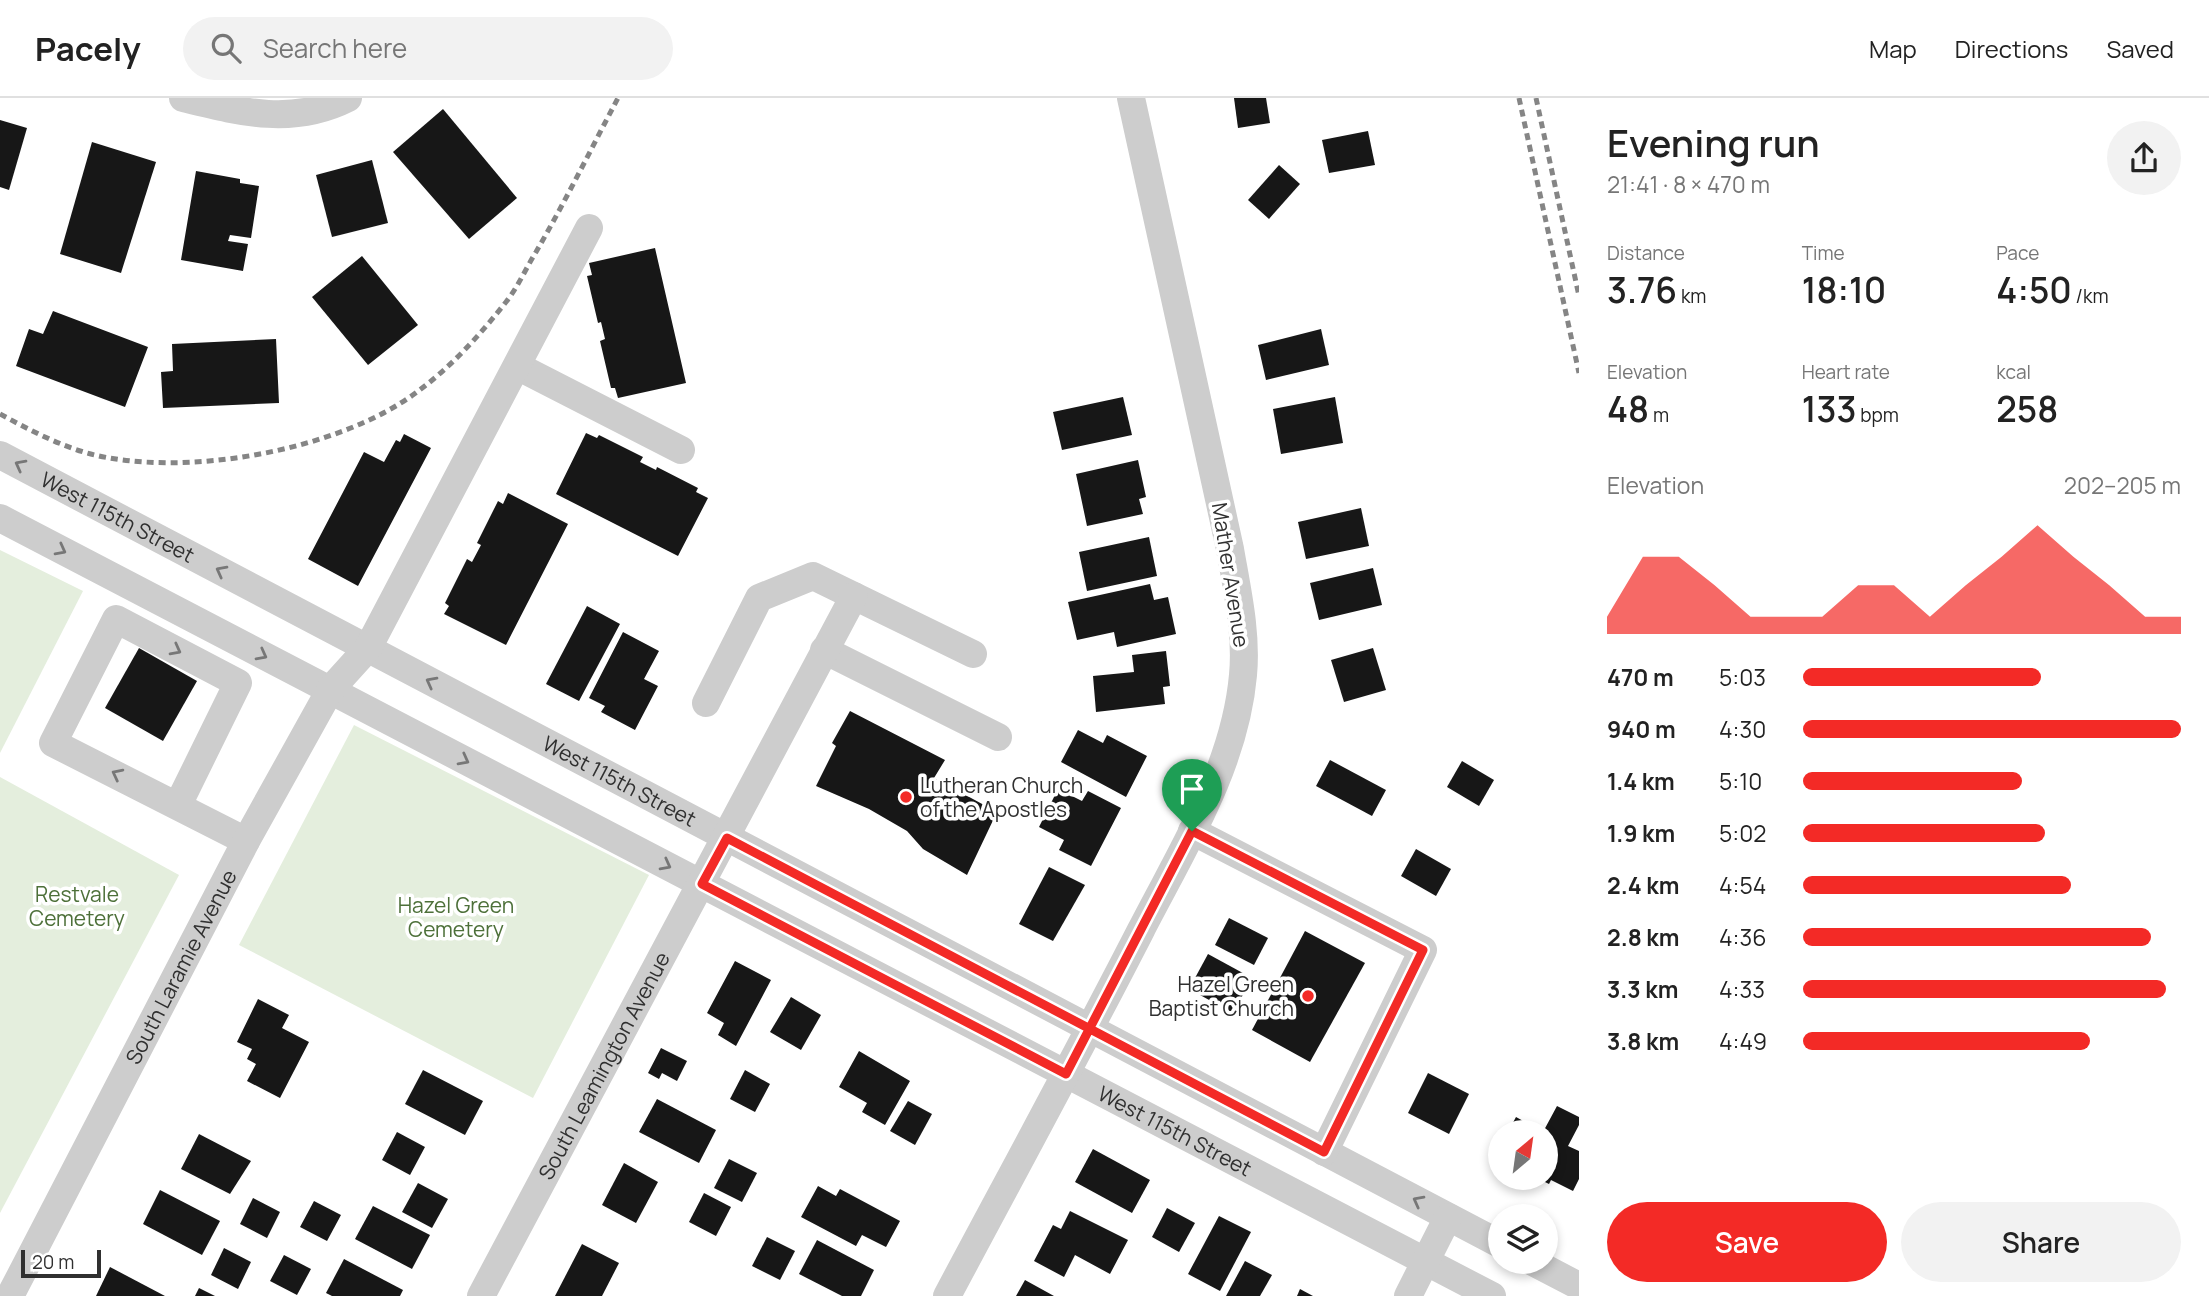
<!DOCTYPE html>
<html lang="en">
<head>
<meta charset="utf-8">
<style>
  :root { --surface:#fff; --page:#f2f2f2; --text:#222; --muted:#767676; --line:#e0e0e0; --accent:#f32a26 }
  body { margin:0; font-family:Manrope,sans-serif; background:var(--page); color:var(--text); height:100vh; display:flex; flex-direction:column; font-size:26px; white-space:nowrap }
  * { box-sizing:border-box; margin:0 }
  p { font-size:23px; color:var(--muted) }
  .icon { flex:none; width:38px; height:38px; fill:none; stroke:currentColor; stroke-width:2; stroke-linecap:round; stroke-linejoin:round }
  .map { position:relative; flex:1; overflow:hidden }
  .panel { display:flex; flex-direction:column; background:var(--surface); width:630px }
  .panel>* { flex:none }
  .needle { width:46px; rotate:29deg }
  .buttons { position:absolute; left:1488px; top:1022px; display:grid; gap:14px }
  .buttons a { display:grid; place-items:center; width:70px; height:70px; border-radius:50%; background:var(--surface); box-shadow:0 4px 10px #0003; font-size:35px }
  .scale { position:absolute; left:21px; bottom:18px; width:80px; box-sizing:border-box; padding-left:7px; border:4px solid #303030; border-top:0; font-size:19px; line-height:24px; white-space:nowrap; color:#303030; -webkit-text-stroke:5px #fff; paint-order:stroke }
  .pin { position:absolute; display:grid; place-items:center; width:60px; height:60px; color:#fff; margin:-72px -30px; border-radius:50% 50% 50% 0; rotate:-45deg; box-shadow:0 0 7px #0007 }
  .pin .icon { rotate:45deg }
  .round { display:grid; place-items:center; flex:none; width:74px; height:74px; border-radius:37px; background:var(--page) }
  .overview { display:flex; align-items:center; justify-content:space-between; height:119px; padding:0 28px }
  h1 { font-size:38px; font-weight:600; line-height:52px }
  .stats { display:grid; grid-template-columns:repeat(3,1fr); gap:10px; height:119px; padding:7px 28px }
  .stats div { display:grid; align-content:center }
  .stats b { font-size:35px; font-weight:600 }
  .stats small { font-size:19px; font-weight:400 }
  .stats p { font-size:19px }
  .chart { height:196px; padding:14px 28px }
  .chart p { display:flex; justify-content:space-between }
  .chart svg { width:100%; height:126px; margin-top:7px; fill:var(--accent); opacity:.7 }
  .action { display:flex; gap:14px; margin-top:auto; padding:14px 28px }
  .action a { flex:1; height:80px; border-radius:42px; background:var(--accent); color:#fff; font-size:28px; font-weight:600; line-height:80px; text-align:center }
  .action a+a { background:var(--page); color:var(--text) }
  ul { padding:0 28px; list-style:none; font-size:23px }
  li { display:grid; grid-template-columns:112px 84px 1fr; align-items:center; height:52px }
  li i { height:18px; border-radius:9px; background:var(--accent) }
  header { display:flex; align-items:center; gap:42px; box-sizing:border-box; height:98px; padding:0 35px; background:var(--surface); border-bottom:2px solid var(--line) }
  header strong { font-size:33px }
  nav { display:flex; gap:38px; margin-inline-start:auto; font-size:24px }
  .search { width:490px; height:63px; background:var(--page); display:flex; align-items:center; gap:18px; box-sizing:border-box; padding:0 24px; border-radius:38px; color:var(--muted); font-size:26px }
  main { display:flex; flex:1; min-height:0 }
  .map>svg:first-child { display:block }
  .green { fill:#e4eedd }
  .building { fill:#171717 }
  .lines { fill:none; stroke-linecap:round; stroke-linejoin:round }
  .minor { stroke:#cdcdcd; stroke-width:28 }
  .rail { stroke:#858585; stroke-width:5; stroke-dasharray:7 5; stroke-linecap:butt }
  .oneway { stroke:#777 }
  .route-casing { stroke:#fff; stroke-width:14 }
  .route { stroke:#f32a26; stroke-width:9 }
  .poi-dot { fill:#f32a26; stroke:#fff; stroke-width:2.5 }
  .labels { text-anchor:middle; dominant-baseline:central; stroke-width:7; stroke-linejoin:round; paint-order:stroke }
  .street-label { font-size:21px; fill:#303030; stroke:#fff }
  .poi-label { font-size:21px; fill:#303030; stroke:#fff; text-anchor:start }
  .park-label { font-size:21px; fill:#4d7039; stroke:#fff }
</style>
</head>
<body>
<header>
<strong>Pacely</strong>
<div class="search"><svg class="icon" aria-label="search" viewBox="0 0 24 24"><circle cx="10" cy="10" r="6"/><path d="M15 15l6 6"/></svg>Search here</div>
<nav><a>Map</a><a>Directions</a><a>Saved</a></nav>
</header>
<main>
<div class="map">
<svg width="1579" height="1198" viewBox="0 0 1579 1198">
  <rect width="100%" height="100%" fill="#fff"/>
  <!-- green -->
  <g class="green">
    <polygon points="0,452 83,493 0,655"/>
    <polygon points="354,627 649,777 533,1000 239,847"/>
    <polygon points="0,679 179,777 0,1115"/>
  </g>
  <!-- building -->
  <g class="building">
    <polygon points="1234,0 1266,0 1270,25 1238,30"/>
    <polygon points="443,11 517,100 469,141 393,54"/>
    <polygon points="0,22 27,30 9,92 0,89"/>
    <polygon points="1368,33 1375,67 1329,75 1322,42"/>
    <polygon points="92,44 156,64 121,175 60,156"/>
    <polygon points="372,62 388,125 332,139 316,77"/>
    <polygon points="1279,67 1300,86 1269,121 1248,102"/>
    <polygon points="196,73 240,81 240,85 259,88 251,140 230,137 228,143 248,146 243,173 181,162"/>
    <polygon points="655,150 686,285 618,300 615,290 611,290 600,243 605,241 601,224 598,225 587,178 592,177 589,165"/>
    <polygon points="362,158 418,227 368,267 312,199"/>
    <polygon points="53,213 148,249 125,309 16,268 29,231 43,236"/>
    <polygon points="1321,231 1329,267 1266,282 1258,247"/>
    <polygon points="276,241 279,305 163,310 161,274 173,273 172,246"/>
    <polygon points="1123,299 1132,337 1062,352 1053,314"/>
    <polygon points="1335,299 1343,345 1281,356 1273,311"/>
    <polygon points="586,335 597,340 599,337 643,359 640,364 656,372 657,369 698,390 696,394 708,400 678,458 556,396"/>
    <polygon points="404,336 431,350 358,488 308,461 364,354 384,364 396,342 400,344"/>
    <polygon points="1138,362 1146,399 1139,401 1143,416 1087,428 1076,376"/>
    <polygon points="508,395 568,426 506,547 444,516 449,508 445,505 467,461 472,464 481,447 477,445 498,403 503,406"/>
    <polygon points="1361,410 1369,448 1306,461 1298,424"/>
    <polygon points="1149,439 1157,478 1087,493 1079,454"/>
    <polygon points="1373,470 1382,507 1319,522 1310,485"/>
    <polygon points="1150,486 1154,502 1168,499 1176,536 1117,549 1114,534 1077,542 1068,504"/>
    <polygon points="587,508 620,526 579,603 546,586"/>
    <polygon points="623,534 659,553 644,581 658,588 635,632 601,614 605,608 589,600"/>
    <polygon points="139,550 197,583 163,643 105,610"/>
    <polygon points="1373,550 1386,592 1344,604 1331,562"/>
    <polygon points="1166,553 1170,588 1163,589 1165,606 1096,614 1093,578 1134,574 1132,557"/>
    <polygon points="850,613 945,662 934,680 997,714 967,777 923,751 907,733 869,711 816,688 836,648 832,645"/>
    <polygon points="1078,632 1103,645 1107,637 1147,658 1126,699 1061,664"/>
    <polygon points="1330,662 1386,692 1372,718 1316,688"/>
    <polygon points="1462,663 1494,682 1479,708 1447,689"/>
    <polygon points="1058,691 1082,703 1088,693 1121,710 1091,768 1059,752 1064,742 1039,729"/>
    <polygon points="1416,751 1451,771 1436,798 1401,778"/>
    <polygon points="1049,769 1085,787 1053,843 1019,826"/>
    <polygon points="1229,820 1268,840 1254,867 1215,847"/>
    <polygon points="1305,833 1365,865 1310,964 1252,932"/>
    <polygon points="1208,856 1252,880 1233,915 1189,891"/>
    <polygon points="735,863 771,882 736,948 718,937 724,925 707,915"/>
    <polygon points="791,899 821,917 801,952 770,934"/>
    <polygon points="258,901 289,917 282,930 309,944 280,1000 247,983 256,966 247,961 252,951 237,944"/>
    <polygon points="661,950 687,963 677,983 662,975 659,981 648,975"/>
    <polygon points="859,953 910,983 885,1027 862,1014 867,1005 839,989"/>
    <polygon points="423,972 483,1003 465,1037 405,1006"/>
    <polygon points="745,972 770,986 755,1014 730,1001"/>
    <polygon points="1428,975 1469,996 1449,1036 1408,1015"/>
    <polygon points="657,1001 716,1032 699,1065 639,1034"/>
    <polygon points="908,1003 932,1016 915,1047 890,1033"/>
    <polygon points="1557,1008 1579,1019 1579,1027 1568,1048 1579,1053 1579,1081 1573,1093 1551,1082 1549,1086 1537,1080 1545,1080 1545,1034 1508,1034 1516,1019 1543,1034"/>
    <polygon points="397,1034 425,1049 410,1077 382,1062"/>
    <polygon points="199,1036 251,1063 230,1096 181,1071"/>
    <polygon points="1093,1051 1150,1082 1132,1115 1075,1084"/>
    <polygon points="729,1061 757,1075 742,1104 714,1090"/>
    <polygon points="624,1065 658,1084 636,1125 602,1107"/>
    <polygon points="418,1085 448,1101 432,1130 402,1114"/>
    <polygon points="818,1088 836,1098 840,1091 900,1123 886,1149 862,1137 856,1148 801,1119"/>
    <polygon points="160,1092 220,1123 202,1157 143,1126"/>
    <polygon points="704,1095 731,1109 716,1138 689,1124"/>
    <polygon points="253,1100 280,1114 267,1140 240,1126"/>
    <polygon points="314,1103 341,1117 327,1143 300,1129"/>
    <polygon points="373,1108 430,1137 412,1171 355,1141"/>
    <polygon points="1167,1110 1195,1125 1179,1154 1152,1139"/>
    <polygon points="1070,1113 1128,1142 1110,1176 1075,1157 1064,1179 1034,1163 1053,1127 1061,1131"/>
    <polygon points="1219,1118 1251,1134 1220,1193 1188,1176"/>
    <polygon points="767,1139 795,1153 780,1182 752,1168"/>
    <polygon points="817,1142 874,1172 861,1198 842,1198 799,1176"/>
    <polygon points="582,1146 619,1165 602,1198 555,1198"/>
    <polygon points="224,1150 251,1164 238,1191 211,1177"/>
    <polygon points="284,1157 311,1171 297,1197 270,1183"/>
    <polygon points="344,1161 403,1192 400,1198 332,1198 326,1195"/>
    <polygon points="1245,1163 1272,1177 1260,1198 1226,1198"/>
    <polygon points="110,1169 165,1198 96,1198"/>
    <polygon points="1025,1182 1054,1198 1016,1198"/>
    <polygon points="199,1190 215,1198 195,1198"/>
    <polygon points="1300,1191 1313,1198 1297,1198"/>
  </g>
  <g class="lines">
    <!-- minor -->
    <g class="minor">
      <path d="M183,0C240,14 293,28 348,0"/>
      <polyline points="517,268 681,352"/>
      <path id="s1" d="M0,357L1500,1146"/>
      <path id="s2" d="M0,420L1492,1198"/>
      <polyline points="824,552 998,639"/>
      <polyline points="706,605 759,500 813,478 973,556"/>
      <polyline points="178,707 238,585 116,521 53,645 246,743"/>
      <polyline points="1192,733 1423,852 1324,1054"/>
      <polyline points="1533,1164 1579,1188"/>
      <path id="s3" d="M10,1198L246,743L330,592L368,550L589,130"/>
      <path id="s4" d="M481,1198L854,498"/>
      <path d="M947,1198C1012,1076 1078,955 1141,832C1182,752 1235,669 1243,577C1247,535 1237,492 1230,451L1131,0"/>
      <polyline points="1408,1198 1448,1119"/>
    </g>
    <!-- rail -->
    <g class="rail">
      <polyline points="1519,0 1579,275"/>
      <polyline points="1536,0 1579,198"/>
      <path d="M0,316C28,331 56,346 87,355C182,381 338,353 417,294C451,269 480,237 506,204C518,189 526,170 536,154C565,104 591,51 618,0"/>
    </g>
  </g>
  <!-- one-way arrows -->
  <defs><path id="oneway-chevron" d="M-2-3.5L2.5 0L-2 3.5" fill="none" stroke-width="1.6" stroke-linecap="round" stroke-linejoin="round" transform="scale(1.75)"/></defs>
  <g class="oneway">
    <use href="#oneway-chevron" transform="translate(20 367) rotate(-152)"/>
    <use href="#oneway-chevron" transform="translate(61 452) rotate(28)"/>
    <use href="#oneway-chevron" transform="translate(221 473) rotate(-152)"/>
    <use href="#oneway-chevron" transform="translate(176 552) rotate(28)"/>
    <use href="#oneway-chevron" transform="translate(262 557) rotate(28)"/>
    <use href="#oneway-chevron" transform="translate(431 584) rotate(-152)"/>
    <use href="#oneway-chevron" transform="translate(464 662) rotate(28)"/>
    <use href="#oneway-chevron" transform="translate(117 676) rotate(-153)"/>
    <use href="#oneway-chevron" transform="translate(666 767) rotate(28)"/>
    <use href="#oneway-chevron" transform="translate(1418 1103) rotate(-152)"/>
  </g>
  <g class="lines">
    <!-- route casing -->
    <g class="route-casing">
      <path id="route" d="M1192,733L1066,976L702,786L727,740C926,844 1125,949 1324,1054L1423,852L1192,733"/>
    </g>
    <!-- route -->
    <use href="#route" class="route"/>
  </g>
  <!-- markers -->
  <g class="poi-dot">
    <circle cx="906" cy="699" r="7"/>
    <circle cx="1308" cy="898" r="7"/>
  </g>
  <g class="labels">
    <!-- street labels -->
    <g class="street-label">
      <text stroke="none"><textPath href="#s1" startOffset="133">West 115th Street</textPath></text>
      <text transform="translate(1231 477) rotate(81)">Mather Avenue</text>
      <text stroke="none"><textPath href="#s1" startOffset="700">West 115th Street</textPath></text>
      <text stroke="none"><textPath href="#s3" startOffset="371">South Laramie Avenue</textPath></text>
      <text stroke="none"><textPath href="#s4" startOffset="261">South Leamington Avenue</textPath></text>
      <text stroke="none"><textPath href="#s2" startOffset="1325">West 115th Street</textPath></text>
    </g>
    <!-- poi labels -->
    <g class="poi-label">
      <text x="920" y="687">Lutheran Church<tspan x="920" dy="24">of the Apostles</tspan></text>
      <text x="1294" y="886" text-anchor="end">Hazel Green<tspan x="1294" dy="24">Baptist Church</tspan></text>
    </g>
    <!-- park labels -->
    <g class="park-label">
      <text x="77" y="796">Restvale<tspan x="77" dy="24">Cemetery</tspan></text>
      <text x="456" y="807">Hazel Green<tspan x="456" dy="24">Cemetery</tspan></text>
    </g>
  </g>
</svg>
<div class="buttons">
<a><svg class="needle" viewBox="-14 -14 28 28"><path d="M0-13l5 13h-10z" fill="#e53935"/><path d="M0 13l5-13h-10z" fill="#767676"/></svg></a>
<a><svg class="icon" aria-label="layers" viewBox="0 0 24 24"><path d="M12 4l9 5-9 5-9-5zM3 14l9 5 9-5"/></svg></a>
</div>
<div class="scale">20 m</div>
<div class="pin" style="left:1192px;top:733px;background:#1e9e55"><svg class="icon" aria-label="arrive" viewBox="0 0 24 24"><path d="M6 21V4h12l-3 4 3 4H6"/></svg></div>
</div>
<section class="panel">
<div class="overview"><div><h1>Evening run</h1><p>21:41 · 8 × 470 m</p></div><a class="round"><svg class="icon" aria-label="share" viewBox="0 0 24 24"><path d="M12 15V3M7 8l5-5 5 5M5 13v7h14v-7"/></svg></a></div>
<div class="stats">
<div><p>Distance</p><b>3.76<small> km</small></b></div>
<div><p>Time</p><b>18:10</b></div>
<div><p>Pace</p><b>4:50<small> /km</small></b></div>
</div>
<div class="stats">
<div><p>Elevation</p><b>48<small> m</small></b></div>
<div><p>Heart rate</p><b>133<small> bpm</small></b></div>
<div><p>kcal</p><b>258</b></div>
</div>
<div class="chart"><p><span>Elevation</span>202–205 m</p>
<svg viewBox="0 0 160 44" preserveAspectRatio="none"><path d="M0 44V38L10 17L20 17L30 27L40 38L50 38L60 38L70 27L80 27L90 38L100 27L110 17L120 6L130 17L140 27L150 38L160 38V44z"/></svg>
</div>
<ul>
<li><b>470 m</b>5:03<i style="width:63%"></i></li>
<li><b>940 m</b>4:30<i style="width:100%"></i></li>
<li><b>1.4 km</b>5:10<i style="width:58%"></i></li>
<li><b>1.9 km</b>5:02<i style="width:64%"></i></li>
<li><b>2.4 km</b>4:54<i style="width:71%"></i></li>
<li><b>2.8 km</b>4:36<i style="width:92%"></i></li>
<li><b>3.3 km</b>4:33<i style="width:96%"></i></li>
<li><b>3.8 km</b>4:49<i style="width:76%"></i></li>
</ul>
<div class="action"><a>Save</a><a>Share</a></div>
</section>
</main>
</body>
</html>
